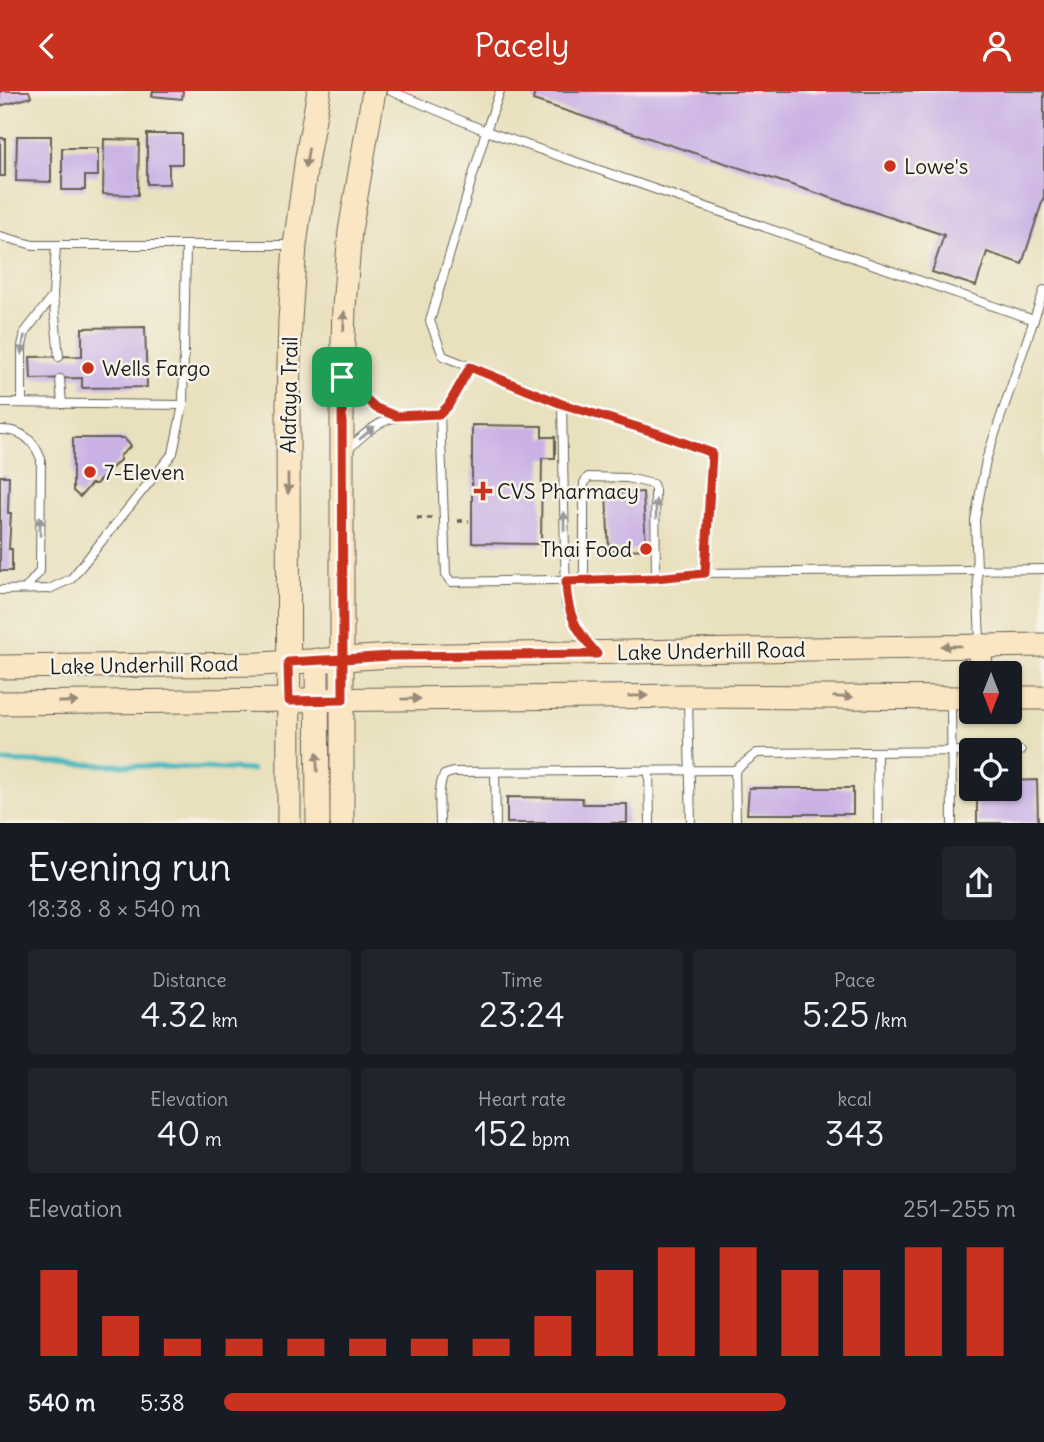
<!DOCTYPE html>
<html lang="en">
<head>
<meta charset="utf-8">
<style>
  :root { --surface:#171b24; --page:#20242c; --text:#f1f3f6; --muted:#9ea1a6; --accent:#c8321e }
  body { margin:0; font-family:Delius,sans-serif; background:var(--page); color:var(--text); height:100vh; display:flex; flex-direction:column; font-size:26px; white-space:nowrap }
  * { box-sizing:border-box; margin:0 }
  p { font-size:23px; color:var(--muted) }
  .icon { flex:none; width:38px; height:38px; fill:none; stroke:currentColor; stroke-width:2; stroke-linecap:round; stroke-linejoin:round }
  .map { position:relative; height:732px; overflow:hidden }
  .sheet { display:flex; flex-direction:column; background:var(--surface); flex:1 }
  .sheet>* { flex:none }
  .needle { width:46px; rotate:180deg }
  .tools { position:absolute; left:959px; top:570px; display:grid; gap:14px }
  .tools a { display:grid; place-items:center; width:63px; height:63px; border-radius:7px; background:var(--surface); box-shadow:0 2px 5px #0004; font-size:35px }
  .pin { position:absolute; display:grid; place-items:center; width:60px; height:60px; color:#fff; margin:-30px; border-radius:14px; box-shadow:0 4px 10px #0006 }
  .round { display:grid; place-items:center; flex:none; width:74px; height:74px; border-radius:7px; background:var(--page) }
  .headline { display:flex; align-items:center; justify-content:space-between; height:119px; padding:0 28px }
  h1 { font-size:38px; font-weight:600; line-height:52px }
  .figures { display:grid; grid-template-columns:repeat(3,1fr); gap:10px; height:119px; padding:7px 28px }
  .figures div { display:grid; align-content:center; border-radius:7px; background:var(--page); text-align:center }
  .figures b { font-size:35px; font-weight:600 }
  .figures small { font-size:19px; font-weight:400 }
  .figures p { font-size:19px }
  .chart { height:196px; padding:14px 28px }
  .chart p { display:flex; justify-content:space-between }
  .chart svg { width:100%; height:126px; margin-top:7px; stroke:var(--accent); stroke-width:6 }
  ul { padding:0 28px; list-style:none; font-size:23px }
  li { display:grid; grid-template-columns:112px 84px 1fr; align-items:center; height:52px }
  li i { height:18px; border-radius:9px; background:var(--accent) }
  header { display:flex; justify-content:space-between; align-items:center; height:91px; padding:0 28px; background:var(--accent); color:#fff; font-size:32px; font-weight:600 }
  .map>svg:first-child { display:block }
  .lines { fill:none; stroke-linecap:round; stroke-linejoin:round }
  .stream { stroke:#49b8c0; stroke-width:5 }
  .building { fill:#cab1e5 }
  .lane-casing { stroke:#646154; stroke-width:10 }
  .secondary-casing { stroke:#646154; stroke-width:25 }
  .path { stroke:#646154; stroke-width:3.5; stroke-dasharray:5 5; stroke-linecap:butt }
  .lane { stroke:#fff; stroke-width:8 }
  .secondary { stroke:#fbe6c4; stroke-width:23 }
  .oneway { fill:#978b78 }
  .oneway2 { fill:#999 }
  .route-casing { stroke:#fff; stroke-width:14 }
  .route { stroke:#c8321e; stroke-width:9 }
  .poi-dot { fill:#c8321e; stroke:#f7f3e8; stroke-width:2.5 }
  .labels { text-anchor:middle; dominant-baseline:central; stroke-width:5; stroke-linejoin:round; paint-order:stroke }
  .poi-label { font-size:21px; fill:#1c1c1c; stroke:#f7f3e8; text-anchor:start }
  .street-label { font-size:21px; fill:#1c1c1c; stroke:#f7f3e8 }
</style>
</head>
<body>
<header><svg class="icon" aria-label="back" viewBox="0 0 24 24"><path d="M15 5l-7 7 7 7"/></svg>Pacely<svg class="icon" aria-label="person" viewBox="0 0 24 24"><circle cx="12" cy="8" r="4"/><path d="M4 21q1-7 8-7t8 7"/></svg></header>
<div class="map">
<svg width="1044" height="732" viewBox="0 0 1044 732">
  <rect width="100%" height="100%" fill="#f7f3e8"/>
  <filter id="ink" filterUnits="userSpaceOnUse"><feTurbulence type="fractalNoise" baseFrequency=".0143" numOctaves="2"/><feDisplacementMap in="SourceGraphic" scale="14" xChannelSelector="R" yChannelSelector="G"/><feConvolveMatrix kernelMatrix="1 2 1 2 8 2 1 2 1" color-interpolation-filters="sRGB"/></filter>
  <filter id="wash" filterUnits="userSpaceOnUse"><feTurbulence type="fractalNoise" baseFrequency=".00686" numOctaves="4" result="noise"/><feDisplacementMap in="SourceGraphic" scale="28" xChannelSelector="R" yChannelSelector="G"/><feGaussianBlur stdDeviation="1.57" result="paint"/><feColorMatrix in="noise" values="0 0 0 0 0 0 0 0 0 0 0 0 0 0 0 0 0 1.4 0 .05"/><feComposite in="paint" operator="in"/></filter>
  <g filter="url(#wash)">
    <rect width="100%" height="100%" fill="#e9e0bd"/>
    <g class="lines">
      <!-- stream -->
      <polyline class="stream" points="0,670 252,679"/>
    </g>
    <g id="blocks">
      <!-- building -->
      <g class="building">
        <polygon points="0,0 29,0 31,6 0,15"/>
        <polygon points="153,0 183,0 182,8 152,5"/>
        <polygon points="535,0 1044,0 1044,105 1022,173 987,161 976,195 932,181 944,144 533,9"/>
        <polygon points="147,43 182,43 182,73 169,73 169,93 147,93"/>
        <polygon points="17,45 51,45 51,91 16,90"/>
        <rect x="0" y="47" width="5" height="38"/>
        <polygon points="104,48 139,49 138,104 103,103"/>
        <polygon points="62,57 98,57 98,85 85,85 85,99 62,99"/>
        <polygon points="145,236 147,296 82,297 82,287 31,288 30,266 82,265 82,237"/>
        <polygon points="472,334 542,335 542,346 555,346 555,367 542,367 541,453 472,452"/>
        <polygon points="73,347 124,347 131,355 120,365 120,369 96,393 91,393 80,406 73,400"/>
        <polygon points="0,385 9,385 8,422 11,422 9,458 12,458 12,480 0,480"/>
        <polygon points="643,401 646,458 609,460 606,403"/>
        <polygon points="1037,689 1038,732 977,732 977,698 1010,698 1010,690"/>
        <polygon points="749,697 853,697 853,723 747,723"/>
        <polygon points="507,706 582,707 583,713 627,713 627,732 507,732"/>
      </g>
    </g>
  </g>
  <g filter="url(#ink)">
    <use href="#blocks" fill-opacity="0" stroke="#646154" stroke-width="2"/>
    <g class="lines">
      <!-- lane casing -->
      <g class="lane-casing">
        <g id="lane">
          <polyline points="391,0 486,40 1034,229"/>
          <polyline points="500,0 486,40 430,230 443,265 562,313 660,343 712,362 705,482 1044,478"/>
          <polyline points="0,145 33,154 292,154"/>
          <polyline points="56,154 53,205 59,266"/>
          <polyline points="60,288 62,313"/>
          <polyline points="347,291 376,317 396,325"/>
          <polyline points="0,312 183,314"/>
          <polyline points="22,312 22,255 25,241 53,205"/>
          <path d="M562,313L566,512C572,530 580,544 593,558"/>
          <polyline points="440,323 446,484 451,491 656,487 705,482"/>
          <path d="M0,339C21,338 34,349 41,368L40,480L25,498"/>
          <path d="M346,361C381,324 392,325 440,323L448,315L470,276"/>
          <polyline points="584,489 584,392 588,386 627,387 653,393 655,399 656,487"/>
          <polyline points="0,499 49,498 71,488 173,362 183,314 186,156"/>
          <polyline points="980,552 975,429 986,369 1044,199"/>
          <polyline points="951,608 952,732"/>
          <polyline points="688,609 691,732"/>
          <polyline points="1010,660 1021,660"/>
          <polyline points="877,662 878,732"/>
          <polyline points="735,679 736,732"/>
          <polyline points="495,681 496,732"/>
          <polyline points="649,681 650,732"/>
          <path d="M440,732C440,716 437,698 444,684L453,681L735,679L757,662L971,660"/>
        </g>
      </g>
      <!-- secondary casing -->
      <g class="secondary-casing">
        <g id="secondary">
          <polyline points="980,554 981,583"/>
          <polyline points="317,569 318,732"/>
          <polyline points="0,576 260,573 392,565 1044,554"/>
          <polyline points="1010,607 1044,607"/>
          <polyline points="0,612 688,605 971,607"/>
          <polyline points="289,732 288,314 290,229 295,154 307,66 319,0"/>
          <polyline points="342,732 342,286 344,216 350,140 374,0"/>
        </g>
      </g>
      <!-- path -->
      <g class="path">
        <polyline points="417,427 432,427"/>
        <polyline points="458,430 469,430"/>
      </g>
      <!-- lane -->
      <use href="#lane" class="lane"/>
      <!-- secondary -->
      <use href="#secondary" class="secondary"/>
    </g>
    <!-- one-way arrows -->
    <defs><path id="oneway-solid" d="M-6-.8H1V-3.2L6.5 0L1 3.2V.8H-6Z" transform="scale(1.75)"/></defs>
    <g class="oneway">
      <use href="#oneway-solid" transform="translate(307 67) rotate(99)"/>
      <use href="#oneway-solid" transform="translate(344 230) rotate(-88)"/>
      <use href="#oneway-solid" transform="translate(288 393) rotate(90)"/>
      <use href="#oneway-solid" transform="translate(951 555) rotate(179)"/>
      <use href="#oneway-solid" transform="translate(638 605) rotate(-1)"/>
      <use href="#oneway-solid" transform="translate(843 606) rotate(1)"/>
      <use href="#oneway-solid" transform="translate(411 608) rotate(-1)"/>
      <use href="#oneway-solid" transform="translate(68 611)"/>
      <use href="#oneway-solid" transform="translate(317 671) rotate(-91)"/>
    </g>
    <g class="oneway2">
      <use href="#oneway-solid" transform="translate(23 254) rotate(98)"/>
      <use href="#oneway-solid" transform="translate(367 342) rotate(-40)"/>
      <use href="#oneway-solid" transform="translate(656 418) rotate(-91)"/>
      <use href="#oneway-solid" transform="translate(564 430) rotate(-91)"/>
      <use href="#oneway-solid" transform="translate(40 435) rotate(-90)"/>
    </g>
  </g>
  <g class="lines" filter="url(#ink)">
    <!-- route casing -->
    <g class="route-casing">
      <path id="route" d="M342,286L343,568L288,571L289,610L343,609V568L391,565L597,563C575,538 567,523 566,490L656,487L705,482L712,362L660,343L562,313L470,276L448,315L440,323L396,325L376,317L342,286"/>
    </g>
    <!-- route -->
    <use href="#route" class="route"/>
  </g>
  <!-- markers -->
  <g class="poi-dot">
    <circle cx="890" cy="75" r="7"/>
    <circle cx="88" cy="277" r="7"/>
    <circle cx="90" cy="381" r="7"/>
    <path d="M479.5 389.5h7v7h7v7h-7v7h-7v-7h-7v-7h7z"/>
    <circle cx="646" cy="458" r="7"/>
  </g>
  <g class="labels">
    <!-- poi labels -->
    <g class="poi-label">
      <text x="904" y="75">Lowe's</text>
      <text x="102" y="277">Wells Fargo</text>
      <text x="104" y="381">7-Eleven</text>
      <text x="497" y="400">CVS Pharmacy</text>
      <text x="632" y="458" text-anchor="end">Thai Food</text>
    </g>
    <!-- street labels -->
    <g class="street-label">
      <text transform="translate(289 304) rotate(-89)">Alafaya Trail</text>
      <text transform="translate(711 560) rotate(-1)">Lake Underhill Road</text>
      <text transform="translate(144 574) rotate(-1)">Lake Underhill Road</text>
    </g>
  </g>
</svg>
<div class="tools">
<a><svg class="needle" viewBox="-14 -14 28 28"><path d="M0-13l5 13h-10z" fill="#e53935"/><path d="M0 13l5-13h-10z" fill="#9ea1a6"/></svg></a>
<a><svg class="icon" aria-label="locate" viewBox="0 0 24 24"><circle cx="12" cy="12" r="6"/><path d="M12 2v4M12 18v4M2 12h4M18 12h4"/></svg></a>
</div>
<div class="pin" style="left:342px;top:286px;background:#1e9e55"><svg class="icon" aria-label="arrive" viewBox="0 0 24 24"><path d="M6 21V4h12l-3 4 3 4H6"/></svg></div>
</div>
<section class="sheet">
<div class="headline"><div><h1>Evening run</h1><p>18:38 · 8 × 540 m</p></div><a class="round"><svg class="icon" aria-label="share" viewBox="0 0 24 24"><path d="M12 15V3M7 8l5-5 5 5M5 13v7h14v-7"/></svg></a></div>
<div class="figures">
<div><p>Distance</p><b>4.32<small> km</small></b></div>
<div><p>Time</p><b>23:24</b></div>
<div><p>Pace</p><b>5:25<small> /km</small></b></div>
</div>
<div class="figures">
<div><p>Elevation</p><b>40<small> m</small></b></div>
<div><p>Heart rate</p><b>152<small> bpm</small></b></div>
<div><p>kcal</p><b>343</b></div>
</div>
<div class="chart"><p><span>Elevation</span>251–255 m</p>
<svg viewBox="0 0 160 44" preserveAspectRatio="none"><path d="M5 44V14M15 44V30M25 44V38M35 44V38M45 44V38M55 44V38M65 44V38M75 44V38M85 44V30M95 44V14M105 44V6M115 44V6M125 44V14M135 44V14M145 44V6M155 44V6"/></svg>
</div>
<ul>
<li><b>540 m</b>5:38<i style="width:71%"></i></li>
</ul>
</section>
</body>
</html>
